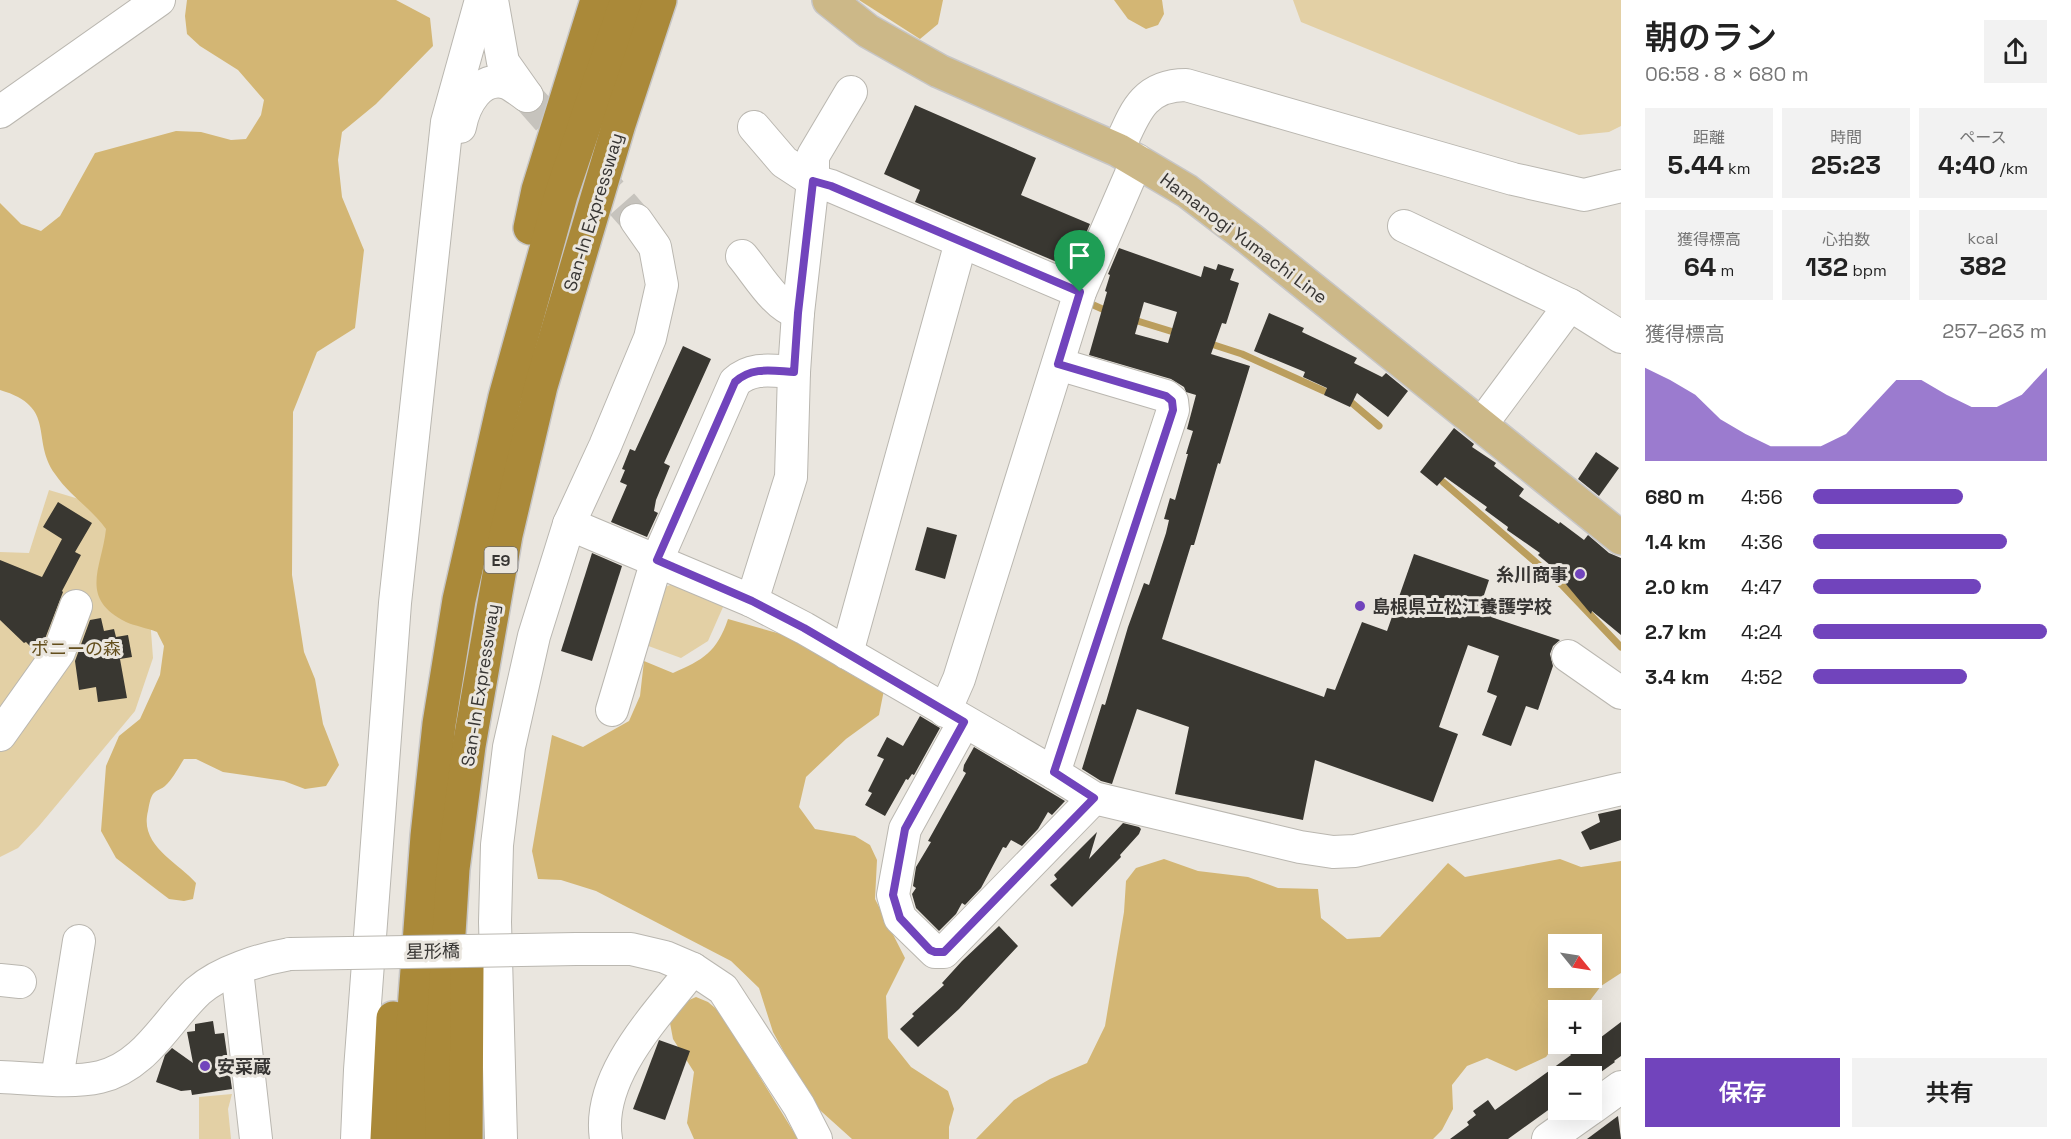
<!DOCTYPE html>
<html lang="ja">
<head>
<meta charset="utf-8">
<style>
  :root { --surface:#fff; --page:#f2f2f2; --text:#222; --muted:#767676; --accent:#7144bc }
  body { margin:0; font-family:"Space Grotesk","Noto Sans JP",sans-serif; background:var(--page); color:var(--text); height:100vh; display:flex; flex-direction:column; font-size:22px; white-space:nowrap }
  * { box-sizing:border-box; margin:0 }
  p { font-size:20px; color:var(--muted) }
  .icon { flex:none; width:33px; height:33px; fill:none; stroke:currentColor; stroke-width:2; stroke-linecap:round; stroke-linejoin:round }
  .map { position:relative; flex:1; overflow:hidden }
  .sheet { display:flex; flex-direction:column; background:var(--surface); width:450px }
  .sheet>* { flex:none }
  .needle { width:39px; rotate:120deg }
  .controls { position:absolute; left:1548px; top:934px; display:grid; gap:12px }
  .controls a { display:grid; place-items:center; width:54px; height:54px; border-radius:0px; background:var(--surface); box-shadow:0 6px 24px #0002; font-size:30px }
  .pin { position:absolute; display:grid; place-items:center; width:51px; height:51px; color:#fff; margin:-62px -26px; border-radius:50% 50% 50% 0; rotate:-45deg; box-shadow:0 0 6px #0007 }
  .pin .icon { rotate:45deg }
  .round { display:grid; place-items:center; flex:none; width:63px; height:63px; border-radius:0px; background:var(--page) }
  .overview { display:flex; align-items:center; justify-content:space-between; height:102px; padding:0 24px }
  h1 { font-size:33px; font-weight:600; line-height:45px }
  .figures { display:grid; grid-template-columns:repeat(3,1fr); gap:9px; height:102px; padding:6px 24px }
  .figures div { display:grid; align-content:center; border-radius:0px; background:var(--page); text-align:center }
  .figures b { font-size:26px; font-weight:600 }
  .figures small { font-size:16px; font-weight:400 }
  .figures p { font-size:16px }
  .chart { height:168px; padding:12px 24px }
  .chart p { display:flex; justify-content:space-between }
  .chart svg { width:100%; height:108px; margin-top:6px; fill:var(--accent); opacity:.7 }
  .cta { display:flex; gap:12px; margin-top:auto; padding:12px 24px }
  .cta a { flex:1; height:69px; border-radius:0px; background:var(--accent); color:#fff; font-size:24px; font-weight:600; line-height:69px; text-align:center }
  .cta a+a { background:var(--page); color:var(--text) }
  ul { padding:0 24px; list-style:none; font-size:20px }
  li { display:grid; grid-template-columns:96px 72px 1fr; align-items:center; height:45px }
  li i { height:15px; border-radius:8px; background:var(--accent) }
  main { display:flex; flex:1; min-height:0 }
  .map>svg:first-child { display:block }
  .green { fill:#e3d0a5 }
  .forest { fill:#d3b674; fill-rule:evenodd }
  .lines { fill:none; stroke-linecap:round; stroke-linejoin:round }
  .stream { stroke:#bb9e5d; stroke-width:7 }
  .building { fill:#393731; fill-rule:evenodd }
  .minor-tunnel { stroke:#c6c3bd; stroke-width:32; stroke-dasharray:32 16; stroke-linecap:butt }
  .minor-casing { stroke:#bab7b0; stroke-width:34 }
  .major-casing { stroke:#c7c6c6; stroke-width:36 }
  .highway-casing { stroke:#c7c6c6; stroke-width:36 }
  .minor { stroke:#fff; stroke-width:32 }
  .major { stroke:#ccb888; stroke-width:33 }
  .highway { stroke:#aa8939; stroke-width:33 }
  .minor-bridge-casing { stroke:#bab7b0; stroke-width:34; stroke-linecap:butt }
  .minor-bridge { stroke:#fff; stroke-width:32 }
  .route-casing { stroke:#fff; stroke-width:12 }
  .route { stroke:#7144bc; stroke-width:8 }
  .poi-dot { fill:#7144bc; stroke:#eae6df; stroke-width:2 }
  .labels { text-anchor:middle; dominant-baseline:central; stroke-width:6; stroke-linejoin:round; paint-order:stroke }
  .shield { fill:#eae6df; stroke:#6d6a67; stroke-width:1.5 }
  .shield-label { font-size:16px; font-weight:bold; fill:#373533 }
  .street-label { font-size:18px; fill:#373533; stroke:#eae6df }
  .poi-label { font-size:18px; font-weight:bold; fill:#373533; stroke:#eae6df; text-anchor:start }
  .park-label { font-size:18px; fill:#634e1c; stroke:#eae6df }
</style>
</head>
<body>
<main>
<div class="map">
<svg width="1621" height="1139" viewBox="0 0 1621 1139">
  <rect width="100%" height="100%" fill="#eae6df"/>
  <!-- green -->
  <g class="green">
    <polygon points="1293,0 1621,0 1621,126 1609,132 1579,135 1301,22"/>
    <polygon points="49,490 122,512 148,591 153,658 135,711 39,826 18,848 0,857 0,552 29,553"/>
    <polygon points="673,584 716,600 723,607 708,641 681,658 643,644 662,588"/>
    <polygon points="232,1094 228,1109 231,1139 199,1139 199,1097"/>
  </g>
  <!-- forest -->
  <g class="forest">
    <path d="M187,0H396L430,18L433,46L376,104L342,132L338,160L342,197L364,250L355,328L317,352L293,412L292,575L304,652L315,679L323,724L339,765L326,786L305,789L284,781L223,772L196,759H184C178,768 173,779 165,786C162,789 156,790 153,794C150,798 149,806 148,811C139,846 178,862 196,883L193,899L184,901L169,899L148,883L116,858L101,831L106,766L119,736L140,719L160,675L164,646L157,632C147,628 135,626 126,622C78,598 102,568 106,529C91,508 69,495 55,474C30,439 58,407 0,390V203L21,224L41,231L60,216L95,153L176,131L201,132L231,140L246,139L261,115L264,100L238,70L200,46L187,34L185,16Z"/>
    <polygon points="859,0 943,0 938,24 920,39"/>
    <polygon points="1114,0 1162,0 1164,14 1158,25 1146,29 1128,19"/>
    <path d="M728,619L788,636L857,678L884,690L879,715L846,739L806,777L799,807L815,829L855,836L870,845L877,860L875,899L905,958L886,996L888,1038L911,1067L948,1091L954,1109L949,1127V1139H852L812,1103L773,1032L759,988L731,961L596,891L561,880L538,879L532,851L552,735L583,747L629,721L640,696L644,661L673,673C703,660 717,652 728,619Z"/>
    <path d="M1164,859L1198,871L1248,877L1278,888L1318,889L1321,918L1347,939L1380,937L1448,863L1465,877L1560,859L1581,867L1621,861V973L1601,986L1582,1011H1558V1041L1546,1057L1516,1071L1487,1058L1467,1066L1452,1085L1453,1109L1442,1130L1433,1139H976L1014,1100L1050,1079L1087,1063L1105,1026L1124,912L1126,881L1136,868ZM1558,945H1592V978H1558Z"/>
    <polygon points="696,997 708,1002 720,1012 798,1139 694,1139 687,1123 694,1072 673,1039 670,1023 680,1004"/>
  </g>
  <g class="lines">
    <!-- stream -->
    <g class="stream">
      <polyline points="1089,303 1109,312"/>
      <polyline points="1131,319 1180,334"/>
      <polyline points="1208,343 1242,354 1324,391"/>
      <polyline points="1352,403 1379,426"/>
      <polyline points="1443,482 1562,585 1621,647"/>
    </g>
  </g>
  <!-- building -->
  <g class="building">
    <polygon points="915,105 1036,158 1021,195 1090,224 1071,268 915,202 920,190 884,174"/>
    <path d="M1119,248L1201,277L1204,266L1216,270L1218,264L1234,269L1230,280L1239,283L1226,324L1222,323L1211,354L1250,366L1220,464L1218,463L1194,545H1191L1162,639L1324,697L1327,688L1335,690L1362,622L1387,631L1414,554L1489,580L1482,601L1495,606L1491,617L1560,640L1553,646L1550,654L1553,666L1538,710L1526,706L1511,746L1482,735L1497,696L1487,692L1499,656L1468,645L1439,727L1458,734L1433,802L1315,760L1303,820L1175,794L1189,727L1137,709L1112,784L1101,781L1082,769L1102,704L1105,705L1128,627L1144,583L1149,585L1166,533L1169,520L1164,519L1170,498L1175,500L1188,454H1186L1193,431L1187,429L1196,395L1186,392L1184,387L1171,379L1089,355L1107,292L1105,291L1110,275L1108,274ZM1144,302L1177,312L1168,343L1135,334Z"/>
    <polygon points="1269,313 1304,328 1302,332 1357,358 1354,363 1382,377 1386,373 1408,391 1388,417 1357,393 1350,407 1324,395 1327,388 1303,377 1305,372 1254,351"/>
    <polygon points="683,346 711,359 664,463 670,466 656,500 654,511 658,513 647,537 611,522 627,485 620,482 625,470 622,469 630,449 635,451"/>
    <polygon points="1454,428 1474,444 1472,447 1496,463 1494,466 1524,489 1519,496 1559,524 1560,522 1584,540 1588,535 1609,553 1621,558 1621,635 1592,611 1591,614 1565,583 1567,579 1538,555 1540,553 1507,530 1508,527 1485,510 1487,507 1445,477 1437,486 1420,472"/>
    <polygon points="1596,452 1619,468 1599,496 1578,479"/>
    <polygon points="58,502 92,523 75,552 81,555 62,591 63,592 43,644 37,653 26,642 24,643 0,620 0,560 42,577 62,539 43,527"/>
    <polygon points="927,527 957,535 945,579 915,570"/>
    <polygon points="592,553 622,566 592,661 561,651"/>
    <polygon points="101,618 104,631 114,629 116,637 128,635 132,657 120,659 127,698 98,702 96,687 79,690 75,661 90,620"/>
    <polygon points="920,716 940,728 914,775 912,774 908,780 906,779 885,816 865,805 872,793 868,791 884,759 877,756 887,737 903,746"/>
    <polygon points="974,747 1065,801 1052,815 1048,812 1038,829 1022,846 1011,840 1006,848 1003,847 981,888 965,905 962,903 956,914 939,931 916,908 912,894 916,888 913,886 916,867 931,842 928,841 966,773 963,771 964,765"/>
    <polygon points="1621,809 1621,840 1590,850 1581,832 1600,822 1598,814"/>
    <polygon points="1123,823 1139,827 1141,829 1139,834 1120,855 1121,857 1072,907 1050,885 1057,879 1054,875 1097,832 1089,859"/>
    <polygon points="999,926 1018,946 959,1009 918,1047 900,1029 914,1016 912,1014 944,985 942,983 962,961"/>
    <polygon points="213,1021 215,1034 224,1033 232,1089 192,1095 191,1090 181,1091 156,1082 165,1055 172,1048 193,1063 187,1032 195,1031 195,1024"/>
    <polygon points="1621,1022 1621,1056 1614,1061 1615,1062 1594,1077 1558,1077 1558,1103 1508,1139 1450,1139 1469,1125 1467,1122 1476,1115 1473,1111 1488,1100 1495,1110 1571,1055 1568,1051 1578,1044 1592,1044"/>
    <polygon points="659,1040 690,1051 665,1120 633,1109"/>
    <polygon points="1618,1116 1621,1139 1587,1139"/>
  </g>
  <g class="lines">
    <!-- minor-tunnel -->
    <polyline class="minor-tunnel" points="527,96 636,220"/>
    <!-- minor casing -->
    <g class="minor-casing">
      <g id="minor">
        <polyline points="492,0 503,62 527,96"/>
        <polyline points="0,112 159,0"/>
        <path d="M460,127C464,105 480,74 507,83C514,86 521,92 527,96"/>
        <polyline points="754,127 784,162 813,181"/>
        <path d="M1118,150C1134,115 1142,85 1186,85L1513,179L1584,195L1621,186"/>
        <polyline points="813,181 813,156 851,92"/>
        <polyline points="1404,226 1570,305 1621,337"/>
        <path d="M742,256C758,275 774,305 798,313"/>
        <polyline points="794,372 798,313 813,181 831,186 1080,292"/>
        <polyline points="1481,425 1570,305"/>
        <polyline points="569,524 752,601 804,628 1054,773 1094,798 1300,847 1333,852 1355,851 1621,789"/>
        <polyline points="847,653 961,242"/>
        <polyline points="1568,656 1621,693"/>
        <path d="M612,710L657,560L735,382C752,366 773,371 794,372L791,477L752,601"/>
        <polyline points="945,711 959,679 1080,292 1137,160"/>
        <polyline points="964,722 905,829 893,895 900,918 935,952 944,952 1094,798"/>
        <polyline points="0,735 59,652 76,606"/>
        <polyline points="1054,773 1173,410 1172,401 1166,396 1058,364"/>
        <polyline points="576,949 631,949 665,957 693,969 723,989 799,1106 816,1139"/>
        <polyline points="237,970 256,1139"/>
        <polyline points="0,980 20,982"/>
        <path d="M0,1077C32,1078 69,1084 100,1077C145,1067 167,1020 198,991C221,971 261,959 290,954"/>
        <polyline points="57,1079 79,941"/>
        <polyline points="1592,1108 1621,1087"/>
        <polyline points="357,1139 360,1070 395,603 447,122 481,0"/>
        <polyline points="501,1139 495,922 497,845 509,747 534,636 569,524 605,446 650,338 662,285 655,247 636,220"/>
        <path d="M606,1139C596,1076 657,1015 693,969"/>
        <polyline points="1548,1139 1589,1110"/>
      </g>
    </g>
    <!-- major casing -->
    <g class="major-casing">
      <polyline id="major" points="829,0 868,31 939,71 1118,150 1187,191 1250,239 1621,538"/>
    </g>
    <!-- highway casing -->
    <g class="highway-casing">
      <g id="highway">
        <polyline points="530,228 538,190 597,0"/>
        <polyline points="387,1139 393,1018"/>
        <polyline points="413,1139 413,1024 427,836 439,724 459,600 505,397 561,195 627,0"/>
        <polyline points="442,1139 441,1062 453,869 469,746 506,535 541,386 619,124 660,0"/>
        <polyline points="466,1139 467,967"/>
      </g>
    </g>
    <!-- minor -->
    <use href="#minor" class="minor"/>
    <!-- major -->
    <use href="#major" class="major"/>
    <!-- highway -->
    <use href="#highway" class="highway"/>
    <!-- minor-bridge casing -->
    <g class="minor-bridge-casing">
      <polyline id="minor-bridge" points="290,954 576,949"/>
    </g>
    <!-- minor-bridge -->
    <use href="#minor-bridge" class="minor-bridge"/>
  </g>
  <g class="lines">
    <!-- route casing -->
    <g class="route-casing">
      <path id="route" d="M813,181L831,186L1080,292L1058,364L1166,396L1172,401L1173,410L1054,772L1094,798L944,952H935L930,950L900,918L893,895L905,829L964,722L804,628L752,601L657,560L735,382C752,366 773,371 794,372L798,313Z"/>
    </g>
    <!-- route -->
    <use href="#route" class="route"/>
  </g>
  <!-- markers -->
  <g class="poi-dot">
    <circle cx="1580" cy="574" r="6"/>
    <circle cx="1360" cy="606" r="6"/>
    <circle cx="205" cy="1066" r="6"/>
  </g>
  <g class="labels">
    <!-- shield labels -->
    <rect class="shield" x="484.5" y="547" width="33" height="26" rx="4.5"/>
    <g class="shield-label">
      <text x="501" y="560">E9</text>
    </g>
    <!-- street labels -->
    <g class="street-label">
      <text transform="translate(593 212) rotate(-73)">San-In Expressway</text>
      <text transform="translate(1244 238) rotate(37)">Hamanogi Yumachi Line</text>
      <text transform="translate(480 685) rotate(-81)">San-In Expressway</text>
      <text transform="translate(433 951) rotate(-1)">星形橋</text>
    </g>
    <!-- poi labels -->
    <g class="poi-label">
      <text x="1568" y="574" text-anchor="end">糸川商事</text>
      <text x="1372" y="606">島根県立松江養護学校</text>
      <text x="217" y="1066">安菜蔵</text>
    </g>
    <!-- park labels -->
    <g class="park-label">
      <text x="76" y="648">ポニーの森</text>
    </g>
  </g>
</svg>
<div class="controls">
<a><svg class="needle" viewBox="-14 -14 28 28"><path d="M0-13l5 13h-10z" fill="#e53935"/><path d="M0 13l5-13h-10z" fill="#767676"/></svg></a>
<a>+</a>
<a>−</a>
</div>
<div class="pin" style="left:1080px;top:292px;background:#1e9e55"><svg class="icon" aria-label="arrive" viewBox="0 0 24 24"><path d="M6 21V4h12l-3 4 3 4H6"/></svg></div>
</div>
<section class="sheet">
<div class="overview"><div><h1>朝のラン</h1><p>06:58 · 8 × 680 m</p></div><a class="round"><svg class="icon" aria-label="share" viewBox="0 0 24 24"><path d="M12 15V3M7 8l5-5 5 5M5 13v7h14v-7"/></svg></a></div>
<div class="figures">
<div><p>距離</p><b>5.44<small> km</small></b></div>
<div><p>時間</p><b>25:23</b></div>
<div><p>ペース</p><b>4:40<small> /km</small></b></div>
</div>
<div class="figures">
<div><p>獲得標高</p><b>64<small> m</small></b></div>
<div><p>心拍数</p><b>132<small> bpm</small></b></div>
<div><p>kcal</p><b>382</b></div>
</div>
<div class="chart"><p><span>獲得標高</span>257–263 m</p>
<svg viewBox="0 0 160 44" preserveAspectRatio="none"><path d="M0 44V6L10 11L20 17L30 27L40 33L50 38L60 38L70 38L80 33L90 22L100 11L110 11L120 17L130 22L140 22L150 17L160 6V44z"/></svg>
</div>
<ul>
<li><b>680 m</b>4:56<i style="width:64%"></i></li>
<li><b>1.4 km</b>4:36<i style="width:83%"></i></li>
<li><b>2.0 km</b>4:47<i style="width:72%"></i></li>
<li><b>2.7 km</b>4:24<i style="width:100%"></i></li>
<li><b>3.4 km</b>4:52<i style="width:66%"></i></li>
</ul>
<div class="cta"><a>保存</a><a>共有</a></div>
</section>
</main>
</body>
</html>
